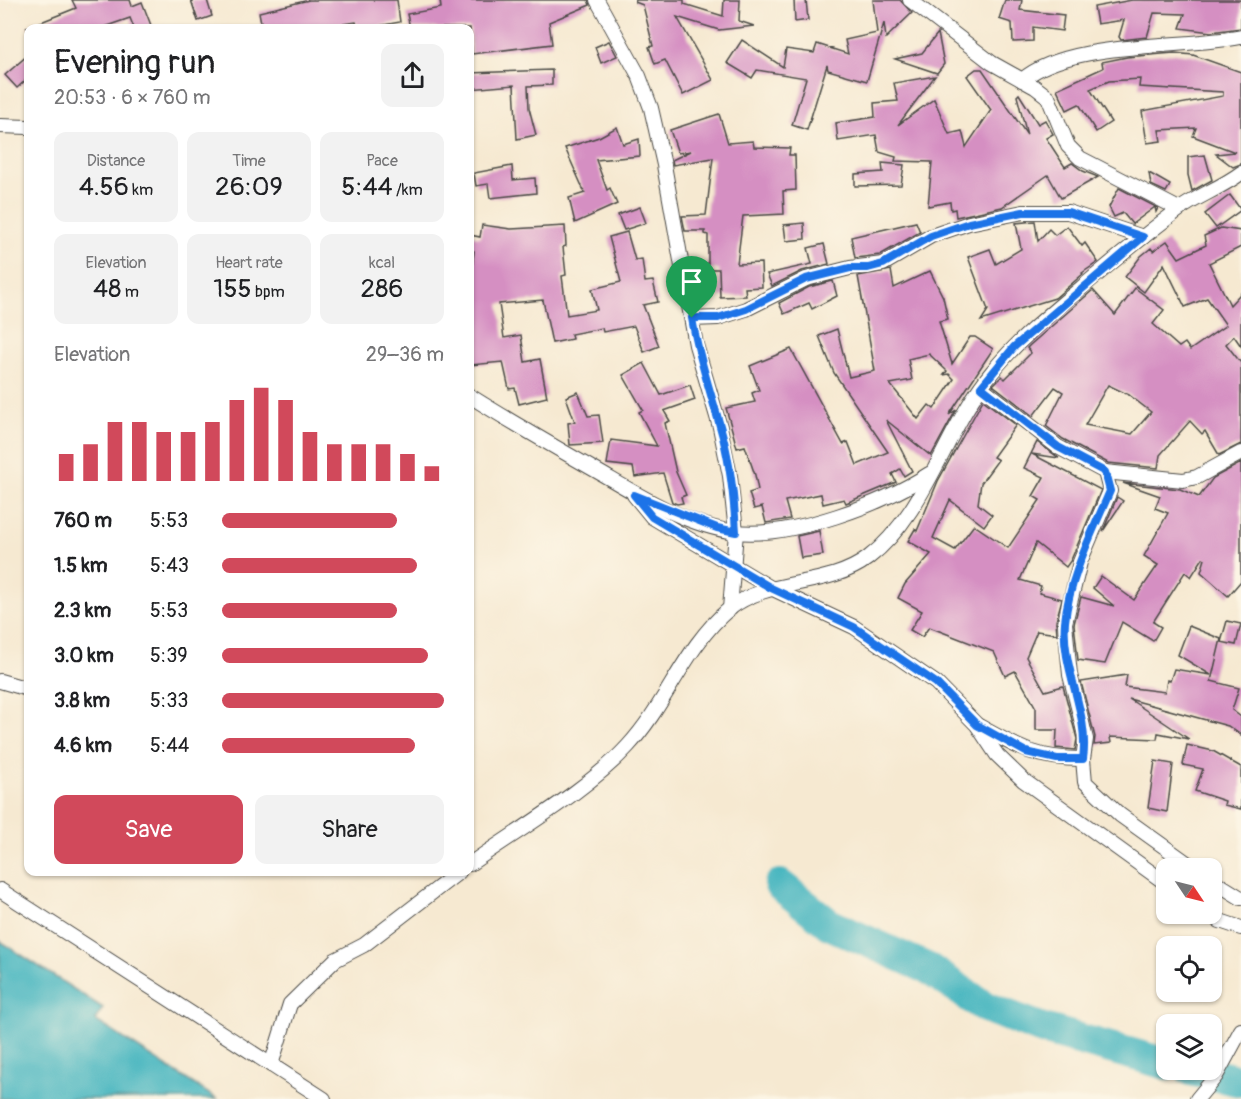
<!DOCTYPE html>
<html lang="en">
<head>
<meta charset="utf-8">
<style>
  :root { --surface:#fff; --page:#f2f2f2; --text:#202124; --muted:#757577; --accent:#d1495b }
  body { margin:0; font-family:Pangolin,sans-serif; background:var(--page); color:var(--text); height:100vh; display:flex; flex-direction:column; font-size:22px; white-space:nowrap }
  * { box-sizing:border-box; margin:0 }
  p { font-size:20px; color:var(--muted) }
  .icon { flex:none; width:33px; height:33px; fill:none; stroke:currentColor; stroke-width:2; stroke-linecap:round; stroke-linejoin:round }
  .map { position:relative; flex:1; overflow:hidden }
  .sheet { position:absolute; left:24px; top:24px; width:450px; height:852px; display:flex; flex-direction:column; background:var(--surface); border-radius:12px; box-shadow:0 2px 4px #0004 }
  .sheet>* { flex:none }
  .needle { width:39px; rotate:125deg }
  .tools { position:absolute; left:1156px; top:858px; display:grid; gap:12px }
  .tools a { display:grid; place-items:center; width:66px; height:66px; border-radius:12px; background:var(--surface); box-shadow:0 2px 4px #0004; font-size:30px }
  .pin { position:absolute; display:grid; place-items:center; width:51px; height:51px; color:#fff; margin:-62px -26px; border-radius:50% 50% 50% 0; rotate:-45deg; box-shadow:0 0 6px #0007 }
  .pin .icon { rotate:45deg }
  .round { display:grid; place-items:center; flex:none; width:63px; height:63px; border-radius:12px; background:var(--page) }
  .headline { display:flex; align-items:center; justify-content:space-between; height:102px; padding:0 30px }
  h1 { font-size:33px; font-weight:600; line-height:45px }
  .metrics { display:grid; grid-template-columns:repeat(3,1fr); gap:9px; height:102px; padding:6px 30px }
  .metrics div { display:grid; align-content:center; border-radius:12px; background:var(--page); text-align:center }
  .metrics b { font-size:26px; font-weight:600 }
  .metrics small { font-size:16px; font-weight:400 }
  .metrics p { font-size:16px }
  .chart { height:168px; padding:12px 30px }
  .chart p { display:flex; justify-content:space-between }
  .chart svg { width:100%; height:108px; margin-top:6px; stroke:var(--accent); stroke-width:6 }
  .cta { display:flex; gap:12px; margin-top:auto; padding:12px 30px }
  .cta a { flex:1; height:69px; border-radius:12px; background:var(--accent); color:#fff; font-size:24px; font-weight:600; line-height:69px; text-align:center }
  .cta a+a { background:var(--page); color:var(--text) }
  ul { padding:0 30px; list-style:none; font-size:20px }
  li { display:grid; grid-template-columns:96px 72px 1fr; align-items:center; height:45px }
  li i { height:15px; border-radius:8px; background:var(--accent) }
  .map>svg:first-child { display:block }
  .water { fill:#47b6c0; stroke:#397076; stroke-width:1.5 }
  .lines { fill:none; stroke-linecap:round; stroke-linejoin:round }
  .river { stroke:#47b6c0; stroke-width:32 }
  .building { fill:#d58fc2; fill-rule:evenodd }
  .minor-casing { stroke:#494844; stroke-width:16 }
  .minor { stroke:#fff; stroke-width:14 }
  .route-casing { stroke:#fff; stroke-width:12 }
  .route { stroke:#1a73e8; stroke-width:8 }
</style>
</head>
<body>
<div class="map">
<svg width="1241" height="1099" viewBox="0 0 1241 1099">
  <rect width="100%" height="100%" fill="#fcf5e5"/>
  <filter id="ink" filterUnits="userSpaceOnUse"><feTurbulence type="fractalNoise" baseFrequency=".0167" numOctaves="2"/><feDisplacementMap in="SourceGraphic" scale="12" xChannelSelector="R" yChannelSelector="G"/><feConvolveMatrix kernelMatrix="1 2 1 2 8 2 1 2 1" color-interpolation-filters="sRGB"/></filter>
  <filter id="wash" filterUnits="userSpaceOnUse"><feTurbulence type="fractalNoise" baseFrequency=".008" numOctaves="4" result="noise"/><feDisplacementMap in="SourceGraphic" scale="24" xChannelSelector="R" yChannelSelector="G"/><feGaussianBlur stdDeviation="1.35" result="paint"/><feColorMatrix in="noise" values="0 0 0 0 0 0 0 0 0 0 0 0 0 0 0 0 0 1.4 0 .05"/><feComposite in="paint" operator="in"/></filter>
  <g filter="url(#wash)">
    <rect width="100%" height="100%" fill="#f6e9d1"/>
    <!-- water -->
    <polygon class="water" points="0,941 103,1008 95,1020 217,1099 0,1099"/>
    <g class="lines">
      <!-- river -->
      <g class="river">
        <polyline points="780,885 829,924 929,969 985,1007 1043,1029 1167,1064"/>
        <polyline points="1191,1070 1241,1081"/>
      </g>
    </g>
    <g id="blocks">
      <!-- building -->
      <g class="building">
        <polygon points="72,0 130,0 132,6 142,2 152,28 134,28 130,18 101,28 26,28 76,8"/>
        <polygon points="191,0 207,0 212,16 198,21"/>
        <polygon points="309,0 397,0 400,22 368,28 358,28 356,22 316,28 262,28 259,12"/>
        <polygon points="440,0 588,0 590,5 549,22 552,44 472,54 470,28 410,28 407,14 441,8"/>
        <polygon points="636,0 684,0 684,4 723,16 724,0 740,0 739,21 754,26 719,30 677,17 713,80 683,95 665,60 655,64 649,47 653,46 643,5 635,2"/>
        <polygon points="794,0 806,0 808,20 795,22"/>
        <polygon points="873,0 900,0 912,13 886,38 884,23 867,81 828,70 827,65 807,130 792,125 806,78 757,70 752,78 727,63 742,40 783,67 786,49 814,53 817,44 848,54 845,40 877,33"/>
        <polygon points="1005,0 1022,0 1020,10 1064,15 1062,31 1033,27 1033,41 1013,42 1012,23 999,19"/>
        <polygon points="1132,0 1241,0 1241,28 1211,32 1180,28 1185,14 1154,13 1147,37 1121,40 1119,37 1124,20 1097,24 1094,7"/>
        <polygon points="938,33 944,64 937,73 895,59 922,53"/>
        <polygon points="609,41 617,56 601,63 595,47"/>
        <polygon points="1174,53 1193,55 1241,72 1241,164 1233,167 1216,154 1235,152 1193,136 1196,128 1159,130 1161,141 1147,143 1142,111 1223,96 1223,92 1139,87 1140,79 1109,81 1090,89 1111,122 1096,132 1079,104 1067,110 1057,89 1103,68 1102,62 1127,57"/>
        <polygon points="28,55 28,78 17,88 5,75"/>
        <polygon points="976,69 982,69 1027,135 1017,96 1019,94 1038,124 1045,120 1053,134 1046,138 1065,167 1072,163 1083,171 1098,177 1061,198 1048,175 1002,207 956,217 955,209 951,210 950,202 928,206 932,162 895,161 896,157 879,152 876,135 838,141 836,123 875,117 874,103 898,101 894,83 935,76 898,125 934,99 949,134 962,131 966,147 991,110 967,76"/>
        <polygon points="552,70 552,85 528,86 529,108 536,135 517,139 514,85 470,89 470,73"/>
        <polygon points="719,114 728,143 753,141 754,147 790,148 789,155 795,155 796,190 783,191 784,214 743,216 737,264 761,263 762,287 745,288 746,296 720,297 719,269 708,269 708,235 705,234 705,231 685,231 682,216 706,215 713,158 673,165 672,160 691,151 678,153 670,130"/>
        <polygon points="617,127 623,144 639,139 640,156 596,160 607,190 610,188 617,204 575,223 569,198 585,193 565,148 599,137"/>
        <polygon points="1205,155 1212,180 1192,191 1188,175 1188,157"/>
        <polygon points="882,163 904,165 901,185 855,186 855,174 883,172"/>
        <polygon points="512,166 513,180 535,178 536,193 490,198 488,184 476,186 474,173"/>
        <polygon points="1149,173 1170,185 1166,192 1151,185"/>
        <polygon points="1119,188 1158,208 1156,212 1155,207 1132,224 1123,213 1114,217 1109,207"/>
        <polygon points="1230,195 1241,210 1216,228 1205,214"/>
        <polygon points="640,207 646,223 624,230 618,215"/>
        <polygon points="1035,221 1038,241 1049,229 1055,235 1067,226 1082,246 1085,243 1098,262 1082,273 1083,274 1055,298 981,321 988,310 968,257 990,249 996,264 1021,249 1016,223"/>
        <polygon points="916,222 920,232 880,255 855,258 851,237"/>
        <polygon points="804,223 805,239 786,241 784,225"/>
        <polygon points="482,225 511,229 565,226 566,246 563,247 566,275 562,276 567,315 597,310 592,289 621,282 609,237 627,232 635,260 642,259 645,282 653,281 658,302 643,305 659,346 644,352 634,326 603,332 602,328 571,334 572,339 552,343 543,300 499,304 504,338 521,335 525,362 540,359 547,397 519,404 515,388 509,389 503,362 470,365 470,288 474,251 470,250 470,235 480,237"/>
        <path d="M1221,228L1241,231V247L1209,263L1230,305L1241,293V346L1234,336L1226,344L1241,363V444L1219,455L1205,431L1202,434L1190,421L1160,455L1158,468L1108,463L1063,439L1046,426L1063,392L1055,387L1033,416L993,385L1002,376L1005,379L1031,353L1027,348L1030,345L1093,290L1115,315L1135,288L1164,310L1153,324L1179,347L1185,343L1190,350L1226,325L1207,298L1185,307L1164,264L1144,292L1125,277L1141,256L1151,248L1153,251L1167,241L1179,258L1206,245L1204,236ZM1108,385L1129,395L1151,412L1132,434L1085,425Z"/>
        <polygon points="824,244 829,264 802,271 772,286 767,274 812,264 808,248"/>
        <path d="M891,270L894,288L930,271L943,297L948,319L939,321L952,364L970,337H975L993,349L949,415L956,410L931,456L886,420L912,471L904,476L900,469L892,474L896,482L846,503L844,499L823,504L821,494L785,501L790,519L766,523L762,507L754,509L749,493L758,490L755,475L745,446L737,448L726,408L755,402L752,393L759,390L750,366L791,349L843,444L848,442L857,465L888,452L834,373L819,336L837,329L849,377L875,371L858,276ZM929,354L947,371L944,375L949,374L954,379L934,409L929,405L918,419L890,384L912,380L908,359Z"/>
        <polygon points="833,281 837,296 812,309 809,303 784,314 779,303 809,287"/>
        <polygon points="644,363 661,395 690,385 695,400 664,411 670,421 665,423 676,472 686,495 681,497 683,503 677,504 672,502 663,473 635,477 633,467 607,464 611,440 657,446 639,412 643,410 623,375"/>
        <polygon points="578,392 588,416 599,415 603,443 570,445 568,423 575,422 566,397"/>
        <polygon points="983,400 1016,425 993,457 998,460 981,483 978,504 992,515 984,526 950,500 933,538 955,550 974,525 1008,548 1040,500 1033,496 1044,477 1024,468 1037,442 1059,458 1032,454 1101,490 1071,560 1066,567 1036,543 1020,580 1041,586 1039,593 1062,599 1056,621 1057,634 1037,631 1026,657 1045,691 1063,686 1077,739 1075,750 1056,748 1057,730 1036,730 1036,708 1015,671 1005,676 994,652 929,627 922,637 910,630 922,611 898,598 905,584 931,554 908,541 915,529 917,531 938,481"/>
        <polygon points="1241,463 1241,581 1228,596 1201,572 1205,559 1203,558 1191,577 1185,572 1153,622 1161,627 1153,641 1122,622 1105,664 1078,660 1074,624 1081,597 1114,606 1093,588 1101,576 1134,600 1158,565 1144,556 1168,513 1155,508 1160,496 1123,483 1180,489 1199,497 1213,478"/>
        <polygon points="1117,497 1123,501 1103,531"/>
        <polygon points="819,531 823,555 801,558 797,536"/>
        <polygon points="1227,621 1241,624 1236,645 1221,642"/>
        <polygon points="1189,626 1221,639 1211,681 1239,688 1232,710 1241,717 1241,735 1228,726 1129,699 1189,739 1158,733 1157,739 1110,737 1111,743 1094,745 1095,737 1081,682 1127,675 1125,687 1165,692 1167,680 1170,681 1174,669 1211,675 1178,655"/>
        <polygon points="1187,745 1213,751 1241,767 1241,809 1224,805 1225,801 1195,791 1203,769 1183,765"/>
        <polygon points="1155,761 1173,764 1167,812 1148,808"/>
      </g>
    </g>
  </g>
  <g filter="url(#ink)">
    <use href="#blocks" fill-opacity="0" stroke="#494844" stroke-width="1.5"/>
    <g class="lines">
      <!-- minor casing -->
      <g class="minor-casing">
        <g id="minor">
          <polyline points="597,0 639,76 651,108 664,165 696,345 720,427 730,476 736,532 730,609"/>
          <polyline points="910,0 992,63 1035,87 1048,97 1068,146 1080,158 1179,209"/>
          <path d="M1022,80C1069,40 1179,49 1241,37"/>
          <polyline points="0,126 28,127"/>
          <polyline points="692,319 718,318 746,309 806,279 850,268 883,264 931,236 969,223 1023,212 1068,212 1143,237"/>
          <polyline points="981,387 1058,447 1105,472 1110,491 1080,562 1065,623 1070,675 1086,739 1083,759 1085,782 1120,815 1194,868"/>
          <path d="M470,396C511,422 553,446 595,470C637,494 686,526 736,532C791,538 883,504 929,474"/>
          <polyline points="1105,472 1183,480 1197,477 1241,453"/>
          <polyline points="634,495 652,517 771,588 854,627 936,683 977,725 997,755 1023,780 1167,884"/>
          <polyline points="0,681 28,689"/>
          <path d="M979,726C1018,748 1037,759 1083,759"/>
          <path d="M470,864C518,830 589,789 628,746C667,704 685,646 729,609C769,577 827,589 868,558C926,514 946,427 992,372C1018,340 1050,314 1081,288C1112,262 1144,235 1177,211C1197,196 1221,188 1241,173"/>
          <polyline points="1212,880 1241,898"/>
          <polyline points="0,890 324,1099"/>
          <polyline points="1209,914 1220,921 1241,928"/>
          <polyline points="271,1065 290,1004 335,960 364,945 459,872"/>
          <polyline points="1197,1099 1216,1076 1241,1030"/>
        </g>
      </g>
      <!-- minor -->
      <use href="#minor" class="minor"/>
    </g>
  </g>
  <g class="lines" filter="url(#ink)">
    <!-- route casing -->
    <g class="route-casing">
      <path id="route" d="M1023,212H1068L1143,237L1014,347L981,387L1058,447L1105,472L1110,491C1093,531 1069,578 1065,622C1061,669 1090,713 1083,759H1057L1026,752L977,725L936,683L854,627L771,588L652,517L634,495L717,528L736,532C734,496 730,460 720,426C710,390 698,356 692,318H718L746,309L806,279L850,268H868L883,264L931,236L969,223Z"/>
    </g>
    <!-- route -->
    <use href="#route" class="route"/>
  </g>
</svg>
<div class="tools">
<a><svg class="needle" viewBox="-14 -14 28 28"><path d="M0-13l5 13h-10z" fill="#e53935"/><path d="M0 13l5-13h-10z" fill="#757577"/></svg></a>
<a><svg class="icon" aria-label="locate" viewBox="0 0 24 24"><circle cx="12" cy="12" r="6"/><path d="M12 2v4M12 18v4M2 12h4M18 12h4"/></svg></a>
<a><svg class="icon" aria-label="layers" viewBox="0 0 24 24"><path d="M12 4l9 5-9 5-9-5zM3 14l9 5 9-5"/></svg></a>
</div>
<div class="pin" style="left:692px;top:318px;background:#1e9e55"><svg class="icon" aria-label="arrive" viewBox="0 0 24 24"><path d="M6 21V4h12l-3 4 3 4H6"/></svg></div>
<section class="sheet">
<div class="headline"><div><h1>Evening run</h1><p>20:53 · 6 × 760 m</p></div><a class="round"><svg class="icon" aria-label="share" viewBox="0 0 24 24"><path d="M12 15V3M7 8l5-5 5 5M5 13v7h14v-7"/></svg></a></div>
<div class="metrics">
<div><p>Distance</p><b>4.56<small> km</small></b></div>
<div><p>Time</p><b>26:09</b></div>
<div><p>Pace</p><b>5:44<small> /km</small></b></div>
</div>
<div class="metrics">
<div><p>Elevation</p><b>48<small> m</small></b></div>
<div><p>Heart rate</p><b>155<small> bpm</small></b></div>
<div><p>kcal</p><b>286</b></div>
</div>
<div class="chart"><p><span>Elevation</span>29–36 m</p>
<svg viewBox="0 0 160 44" preserveAspectRatio="none"><path d="M5 44V33M15 44V29M25 44V20M35 44V20M45 44V24M55 44V24M65 44V20M75 44V11M85 44V6M95 44V11M105 44V24M115 44V29M125 44V29M135 44V29M145 44V33M155 44V38"/></svg>
</div>
<ul>
<li><b>760 m</b>5:53<i style="width:79%"></i></li>
<li><b>1.5 km</b>5:43<i style="width:88%"></i></li>
<li><b>2.3 km</b>5:53<i style="width:79%"></i></li>
<li><b>3.0 km</b>5:39<i style="width:93%"></i></li>
<li><b>3.8 km</b>5:33<i style="width:100%"></i></li>
<li><b>4.6 km</b>5:44<i style="width:87%"></i></li>
</ul>
<div class="cta"><a>Save</a><a>Share</a></div>
</section>
</div>
</body>
</html>
